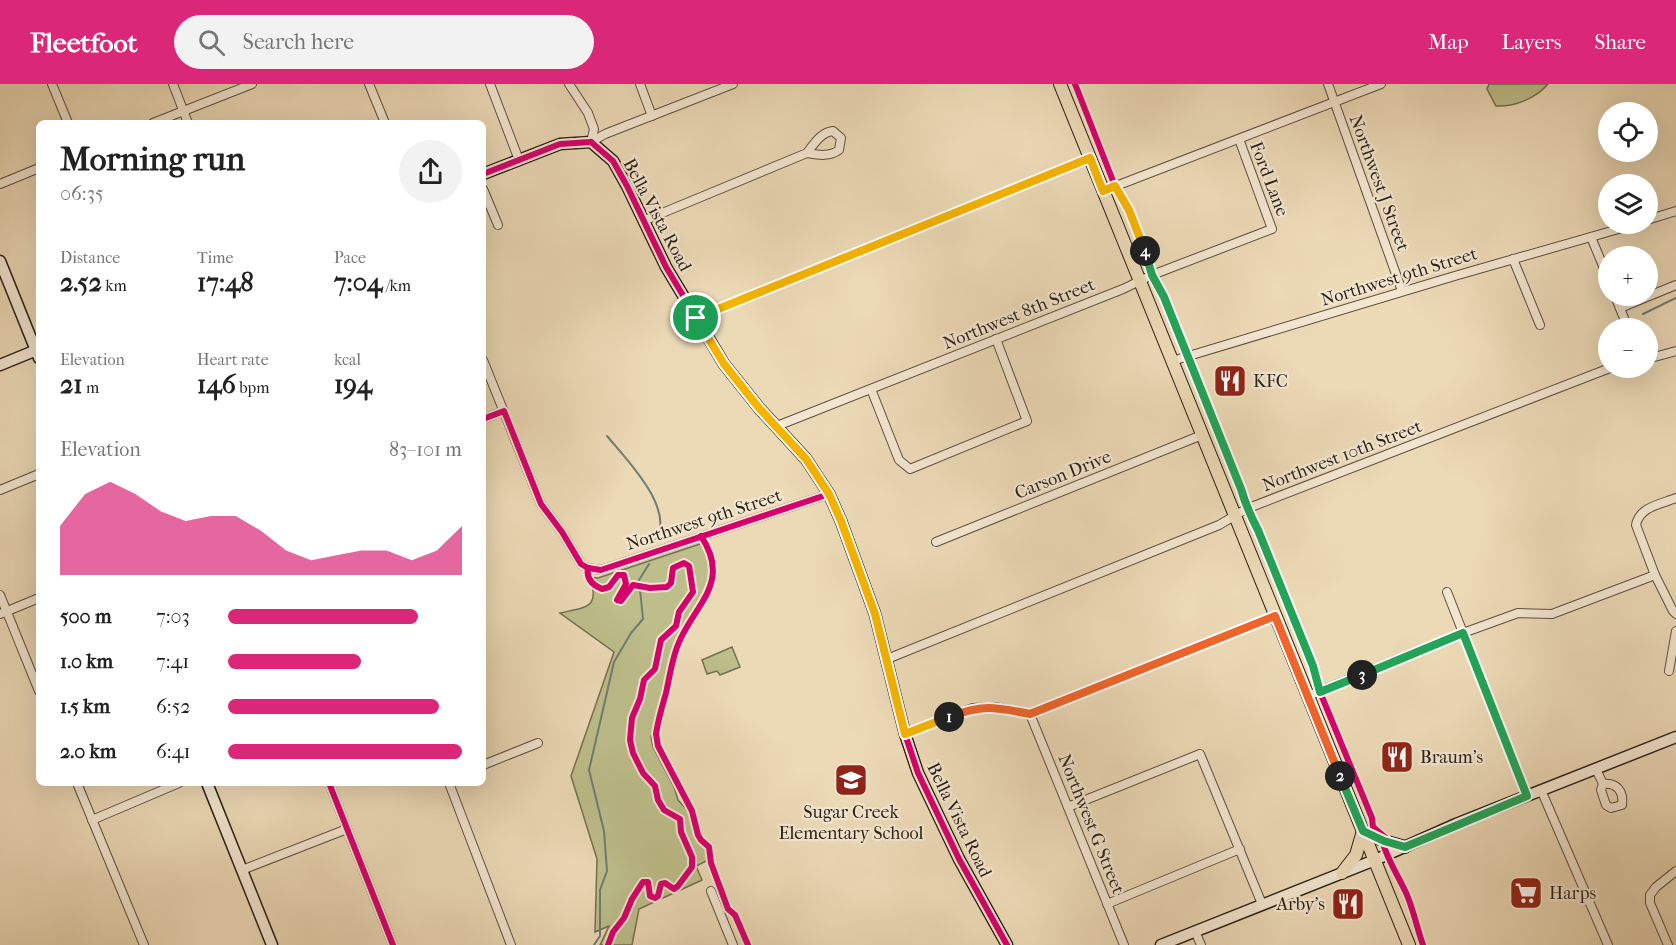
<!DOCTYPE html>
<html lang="en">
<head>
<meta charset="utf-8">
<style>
  :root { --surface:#fff; --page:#f2f2f2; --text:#222; --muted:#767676; --accent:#db2777 }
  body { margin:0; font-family:"IM FELL French Canon",serif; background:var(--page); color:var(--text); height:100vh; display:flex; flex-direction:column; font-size:22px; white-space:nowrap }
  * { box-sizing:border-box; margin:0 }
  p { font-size:20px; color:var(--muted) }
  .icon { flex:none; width:33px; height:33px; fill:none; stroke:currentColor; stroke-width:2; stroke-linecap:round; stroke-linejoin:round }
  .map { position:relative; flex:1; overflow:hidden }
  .side { position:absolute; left:36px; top:36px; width:450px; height:666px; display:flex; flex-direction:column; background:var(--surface); border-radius:9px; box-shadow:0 6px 24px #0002 }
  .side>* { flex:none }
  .tools { position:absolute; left:1598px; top:18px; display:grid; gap:12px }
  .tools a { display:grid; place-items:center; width:60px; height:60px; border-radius:50%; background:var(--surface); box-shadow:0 6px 24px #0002; font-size:30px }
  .pin { position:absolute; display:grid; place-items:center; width:51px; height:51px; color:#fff; margin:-26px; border:3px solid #fff; border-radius:50%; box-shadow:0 2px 6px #0007 }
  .km { position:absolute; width:30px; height:30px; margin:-15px; border-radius:50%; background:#222; color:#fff; font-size:16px; line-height:30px; text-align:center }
  .round { display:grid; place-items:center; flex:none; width:63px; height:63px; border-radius:32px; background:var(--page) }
  .summary { display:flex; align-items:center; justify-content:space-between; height:102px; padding:0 24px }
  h1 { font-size:33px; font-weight:700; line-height:45px }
  .figures { display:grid; grid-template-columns:repeat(3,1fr); gap:9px; height:102px; padding:6px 24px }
  .figures div { display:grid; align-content:center }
  .figures b { font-size:26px; font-weight:700 }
  .figures small { font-size:16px; font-weight:400 }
  .figures p { font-size:16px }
  .chart { height:168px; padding:12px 24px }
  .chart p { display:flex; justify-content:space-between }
  .chart svg { width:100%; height:108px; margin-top:6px; fill:var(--accent); opacity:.7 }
  ul { padding:0 24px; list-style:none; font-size:20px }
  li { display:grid; grid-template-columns:96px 72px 1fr; align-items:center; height:45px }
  li i { height:15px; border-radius:8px; background:var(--accent) }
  header { display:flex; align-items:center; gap:36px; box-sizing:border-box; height:84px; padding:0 30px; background:var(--accent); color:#fff }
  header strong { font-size:28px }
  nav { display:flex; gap:33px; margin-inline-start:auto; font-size:21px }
  .search { width:420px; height:54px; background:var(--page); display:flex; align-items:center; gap:15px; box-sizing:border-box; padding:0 21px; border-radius:33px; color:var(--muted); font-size:22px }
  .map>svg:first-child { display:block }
  .green { fill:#bdbe8a; stroke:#747051; stroke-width:1.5 }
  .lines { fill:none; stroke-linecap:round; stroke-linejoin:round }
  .stream { stroke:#6d7d76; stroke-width:2 }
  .street-casing { stroke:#5a5040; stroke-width:10 }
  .secondary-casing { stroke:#2a2218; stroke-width:13 }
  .primary-casing { stroke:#2a2218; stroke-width:14 }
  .street { stroke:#f3e6d0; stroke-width:8 }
  .secondary { stroke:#f3e6d0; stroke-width:10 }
  .primary { stroke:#ecd9b6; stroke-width:12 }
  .cycleway-casing { stroke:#f3e6d0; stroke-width:10 }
  .cycleway { stroke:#d6006c; stroke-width:6 }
  .split-1-casing { stroke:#fff; stroke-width:12 }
  .split-2-casing { stroke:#fff; stroke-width:12 }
  .split-3-casing { stroke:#fff; stroke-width:12 }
  .split-4-casing { stroke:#fff; stroke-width:12 }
  .split-5-casing { stroke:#fff; stroke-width:12 }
  .split-1 { stroke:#f5b400; stroke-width:8 }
  .split-2 { stroke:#f0652b; stroke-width:8 }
  .split-3 { stroke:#22a559; stroke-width:8 }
  .split-4 { stroke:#22a559; stroke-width:8 }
  .split-5 { stroke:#f5b400; stroke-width:8 }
  .labels { text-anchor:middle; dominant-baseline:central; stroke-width:4.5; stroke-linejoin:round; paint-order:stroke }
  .street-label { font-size:18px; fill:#2a2218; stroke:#f3e6d0 }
  .poi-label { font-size:18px; fill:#2a2218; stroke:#f3e6d0; text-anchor:start }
</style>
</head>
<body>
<header>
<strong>Fleetfoot</strong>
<div class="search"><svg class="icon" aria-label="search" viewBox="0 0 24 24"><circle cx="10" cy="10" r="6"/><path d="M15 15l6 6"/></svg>Search here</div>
<nav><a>Map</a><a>Layers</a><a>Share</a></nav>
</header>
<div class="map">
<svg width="1676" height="861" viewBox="0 0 1676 861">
  <rect width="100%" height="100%" fill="#ecd9b6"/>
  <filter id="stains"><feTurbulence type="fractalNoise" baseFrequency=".00333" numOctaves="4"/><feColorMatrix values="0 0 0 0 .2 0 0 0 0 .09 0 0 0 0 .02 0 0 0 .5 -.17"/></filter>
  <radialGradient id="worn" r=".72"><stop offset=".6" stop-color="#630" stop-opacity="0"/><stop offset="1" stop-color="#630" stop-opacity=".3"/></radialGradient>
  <!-- green -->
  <g class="green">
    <path d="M1489,0H1548C1536,14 1515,23 1496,22L1487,5Z"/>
    <path d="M703,459L709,469V495L704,509L675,559L651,653L653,663L674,703L678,716L688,727L698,758L706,764L708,776L696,782L702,796L639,825L632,861H600L609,842L595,848L597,775L571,692L614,568L560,529C587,523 600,524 590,493L598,494Z"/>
    <polygon points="732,563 740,583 720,591 717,587 707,590 702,576"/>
  </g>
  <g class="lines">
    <!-- stream -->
    <g class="stream">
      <polyline points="1643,230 1676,214"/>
      <path d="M607,352C626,375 680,429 653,459"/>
      <polyline points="594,861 600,852 600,806 607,787 604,747 589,686 614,578 631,549 643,535 639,496 649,480"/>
    </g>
    <!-- street casing -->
    <g class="street-casing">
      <g id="street">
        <polyline points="52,0 68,39"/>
        <polyline points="173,0 188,39"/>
        <polyline points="369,0 385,39"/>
        <polyline points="490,0 519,76"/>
        <polyline points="569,0 588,29 594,45 591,58"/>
        <polyline points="640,0 652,32"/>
        <polyline points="1328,0 1402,207"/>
        <polyline points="153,39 252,0"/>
        <polyline points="591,58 605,50 733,0"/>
        <polyline points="0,100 39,84"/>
        <polyline points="483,105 498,141"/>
        <polyline points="1103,107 1381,0"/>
        <polyline points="1647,136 1676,127"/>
        <path d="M643,137L807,69C819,71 829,73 839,66L841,54L833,47C821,48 814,60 807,69"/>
        <polyline points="1591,153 1608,194"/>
        <polyline points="1513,175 1540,241"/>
        <polyline points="1615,212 1628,244"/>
        <polyline points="1620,224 1676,201"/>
        <polyline points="696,234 1090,74"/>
        <polyline points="1647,275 1676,267"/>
        <polyline points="483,276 541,420 562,448 581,480 588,484 601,486 829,410"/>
        <polyline points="1172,277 1458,191 1636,140"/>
        <polyline points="871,305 899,376 910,385 1027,337 996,255"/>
        <polyline points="483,335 504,327"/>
        <polyline points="777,342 1123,205 1152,191 1272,145 1239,55"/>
        <polyline points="0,406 39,390"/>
        <path d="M1676,414C1661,420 1639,423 1636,441L1655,491L1673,527L1676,530"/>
        <polyline points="936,458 1202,351"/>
        <polyline points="1447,508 1527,712"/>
        <polyline points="0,511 39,607"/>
        <polyline points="0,530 39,514"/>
        <polyline points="887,575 1219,441 1246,425 1610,284"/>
        <polyline points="1669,587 1676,547"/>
        <polyline points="1308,612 1463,549 1518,529 1552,530 1655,491"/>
        <polyline points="1030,630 1124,861"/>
        <polyline points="905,650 973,624 995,623 1030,630 1275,532"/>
        <polyline points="483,681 538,659"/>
        <path d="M1596,685L1603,700L1601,706L1606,721L1611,724L1622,721C1624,708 1617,698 1603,700"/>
        <polyline points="77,699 144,861"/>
        <polyline points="329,699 393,861"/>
        <polyline points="449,699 511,861"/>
        <polyline points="1541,706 1608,861"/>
        <polyline points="1068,723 1200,670 1262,820"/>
        <polyline points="92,736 179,699"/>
        <polyline points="242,786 347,745"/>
        <polyline points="711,807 733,861"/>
        <polyline points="1107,820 1240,765"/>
        <polyline points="1195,847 1201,861"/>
        <polyline points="1668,861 1650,819 1650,811 1656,803 1676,787"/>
      </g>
    </g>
    <!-- secondary casing -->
    <g class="secondary-casing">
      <g id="secondary">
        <polyline points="483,90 560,60 591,58 613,77 627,102 666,183 724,280 759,324 806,375 829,410 841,437 875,530 905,650 918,689 959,775 1007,861"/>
        <polyline points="0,177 39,274"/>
        <polyline points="0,281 39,265"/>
        <polyline points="207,699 272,861"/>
        <polyline points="1161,861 1375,776 1456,740 1676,653"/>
      </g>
    </g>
    <!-- primary casing -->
    <g class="primary-casing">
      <g id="primary">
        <polyline points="1060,0 1409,861"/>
        <polyline points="1342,789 1356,771 1363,747 1384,757 1405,763"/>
      </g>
    </g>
    <!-- street -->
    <use href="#street" class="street"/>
    <!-- secondary -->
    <use href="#secondary" class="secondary"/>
    <!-- primary -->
    <use href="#primary" class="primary"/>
    <!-- cycleway casing -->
    <g class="cycleway-casing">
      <g id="cycleway">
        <path d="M1075,0L1115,102L1129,126L1145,165L1152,191L1164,213L1241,405C1245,421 1251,432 1259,446L1309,570L1320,608L1372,734L1373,743L1386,754L1383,759C1387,775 1400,795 1407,811C1414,828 1417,844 1423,861"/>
        <polyline points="591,58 613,77 627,102 666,183 724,280 759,324 806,375 829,410 841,437 875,530 905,650 918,689 959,775 1007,861"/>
        <polyline points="483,90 560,60 591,58"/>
        <polyline points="483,335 504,327 541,420 562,448 581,480 588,484 601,486 829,410"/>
        <path d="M701,452C731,497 697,519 680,556C672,572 670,592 666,609C662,623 658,636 656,650L658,662L692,727L698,751L701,756L709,763L711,779L728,825L735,831L748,861"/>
        <path d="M588,484C586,495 592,501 602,505L609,503L618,491H624L626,500L617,516L621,517L633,501L650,504L667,503L671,499L673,484L684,479L689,482L693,508L679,528L676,542L661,556L655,585L644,596L640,615L632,634L630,656L633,669L643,689L655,702L658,716L664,726L680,735L681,748L692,773V783L678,802L674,805L665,799L661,800L658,812L655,814L650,812L648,798H643L632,815L624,834L613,848L608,861"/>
        <polyline points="329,699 393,861"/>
      </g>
    </g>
    <!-- cycleway -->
    <use href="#cycleway" class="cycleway"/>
  </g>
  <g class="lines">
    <!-- split-1 casing -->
    <g class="split-1-casing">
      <polyline id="split-1" points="696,234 724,280 759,324 806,375 829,410 841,437 875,530 905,650 949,633"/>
    </g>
    <!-- split-2 casing -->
    <g class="split-2-casing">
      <path id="split-2" d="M949,633C984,620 994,623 1030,630L1275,532L1340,692"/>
    </g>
    <!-- split-3 casing -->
    <g class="split-3-casing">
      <polyline id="split-3" points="1340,692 1363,747 1384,757 1405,763 1527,712 1463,549 1362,591"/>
    </g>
    <!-- split-4 casing -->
    <g class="split-4-casing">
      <path id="split-4" d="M1145,167L1152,191L1164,213L1241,405C1246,422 1250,431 1258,446L1313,582L1320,608L1362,591"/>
    </g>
    <!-- split-5 casing -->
    <g class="split-5-casing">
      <polyline id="split-5" points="696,234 1090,74 1103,107 1115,102 1129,126 1145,167"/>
    </g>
    <!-- split-1 -->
    <use href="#split-1" class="split-1"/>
    <!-- split-2 -->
    <use href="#split-2" class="split-2"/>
    <!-- split-3 -->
    <use href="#split-3" class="split-3"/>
    <!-- split-4 -->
    <use href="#split-4" class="split-4"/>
    <!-- split-5 -->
    <use href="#split-5" class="split-5"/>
  </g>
  <!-- icons -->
  <defs>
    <g id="restaurant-square" transform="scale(1.725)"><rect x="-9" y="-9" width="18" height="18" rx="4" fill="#8f2418" stroke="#f3e6d0"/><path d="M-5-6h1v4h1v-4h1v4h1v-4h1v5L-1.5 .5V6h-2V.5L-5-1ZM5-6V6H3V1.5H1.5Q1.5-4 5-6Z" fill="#fff"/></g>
    <g id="school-square" transform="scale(1.725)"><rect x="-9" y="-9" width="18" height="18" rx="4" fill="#8f2418" stroke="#f3e6d0"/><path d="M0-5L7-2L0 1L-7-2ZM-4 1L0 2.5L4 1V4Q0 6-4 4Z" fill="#fff"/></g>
    <g id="supermarket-square" transform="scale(1.725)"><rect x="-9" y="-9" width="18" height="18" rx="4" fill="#8f2418" stroke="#f3e6d0"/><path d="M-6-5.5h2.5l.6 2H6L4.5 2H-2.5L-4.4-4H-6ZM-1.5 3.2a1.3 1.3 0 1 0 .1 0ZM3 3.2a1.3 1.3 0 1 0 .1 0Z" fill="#fff"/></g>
  </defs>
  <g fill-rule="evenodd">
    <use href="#restaurant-square" x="1230" y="297"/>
    <use href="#restaurant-square" x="1397" y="673"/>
    <use href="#school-square" x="851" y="696"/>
    <use href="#supermarket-square" x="1526" y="809"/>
    <use href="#restaurant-square" x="1348" y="820"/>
  </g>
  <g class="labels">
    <!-- street labels -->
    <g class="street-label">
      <text transform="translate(1269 95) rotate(69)">Ford Lane</text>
      <text transform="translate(1379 99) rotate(70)">Northwest J Street</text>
      <text transform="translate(657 131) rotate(62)">Bella Vista Road</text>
      <text transform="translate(1399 193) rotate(-17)">Northwest 9th Street</text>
      <text transform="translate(1019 230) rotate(-22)">Northwest 8th Street</text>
      <text transform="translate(1342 372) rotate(-21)">Northwest 10th Street</text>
      <text transform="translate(1063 391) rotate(-22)">Carson Drive</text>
      <text transform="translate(704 436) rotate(-18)">Northwest 9th Street</text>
      <text transform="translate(959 736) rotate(64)">Bella Vista Road</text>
      <text transform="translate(1091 740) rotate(68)">Northwest G Street</text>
    </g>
    <!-- poi labels -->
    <g class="poi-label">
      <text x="1253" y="297">KFC</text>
      <text x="1420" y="673">Braum's</text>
      <text x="851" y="728" text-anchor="middle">Sugar Creek<tspan x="851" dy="21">Elementary School</tspan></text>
      <text x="1549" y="809">Harps</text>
      <text x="1325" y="820" text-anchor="end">Arby's</text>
    </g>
  </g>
  <rect width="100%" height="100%" filter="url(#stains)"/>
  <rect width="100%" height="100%" fill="url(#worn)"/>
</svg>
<div class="tools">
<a><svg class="icon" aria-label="locate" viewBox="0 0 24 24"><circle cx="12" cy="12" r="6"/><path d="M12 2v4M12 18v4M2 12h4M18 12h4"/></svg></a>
<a><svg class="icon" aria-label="layers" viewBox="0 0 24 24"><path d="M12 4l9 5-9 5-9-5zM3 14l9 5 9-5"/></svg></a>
<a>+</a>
<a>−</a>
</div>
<div class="pin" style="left:696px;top:234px;background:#1e9e55"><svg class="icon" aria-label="arrive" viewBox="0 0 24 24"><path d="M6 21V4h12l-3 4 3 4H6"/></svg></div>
<b class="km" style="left:949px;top:633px">1</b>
<b class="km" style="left:1340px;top:692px">2</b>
<b class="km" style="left:1362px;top:591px">3</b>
<b class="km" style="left:1145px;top:167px">4</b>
<section class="side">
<div class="summary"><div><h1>Morning run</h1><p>06:35</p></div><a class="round"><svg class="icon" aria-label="share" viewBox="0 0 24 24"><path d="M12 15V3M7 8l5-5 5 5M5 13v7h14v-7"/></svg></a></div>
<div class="figures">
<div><p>Distance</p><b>2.52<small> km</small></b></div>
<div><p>Time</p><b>17:48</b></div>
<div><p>Pace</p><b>7:04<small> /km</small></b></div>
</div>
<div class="figures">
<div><p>Elevation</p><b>21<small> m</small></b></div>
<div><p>Heart rate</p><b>146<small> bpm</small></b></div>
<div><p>kcal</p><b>194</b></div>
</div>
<div class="chart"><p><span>Elevation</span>83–101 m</p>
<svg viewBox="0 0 160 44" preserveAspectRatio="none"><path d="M0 44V24L10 11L20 6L30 11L40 18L50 22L60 20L70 20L80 26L90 34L100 38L110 36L120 34L130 34L140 38L150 34L160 24V44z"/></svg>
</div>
<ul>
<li><b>500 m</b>7:03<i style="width:81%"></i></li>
<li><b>1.0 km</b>7:41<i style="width:57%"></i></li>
<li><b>1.5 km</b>6:52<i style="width:90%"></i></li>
<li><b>2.0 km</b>6:41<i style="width:100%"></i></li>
</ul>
</section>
</div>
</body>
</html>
